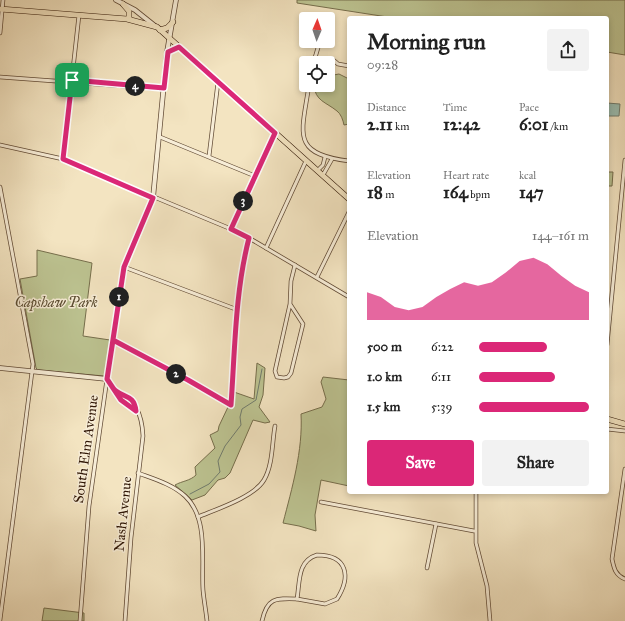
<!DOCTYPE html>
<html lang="en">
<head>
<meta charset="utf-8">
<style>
  :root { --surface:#fff; --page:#f2f2f2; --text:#222; --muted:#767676; --accent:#db2777 }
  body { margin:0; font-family:"IM FELL Great Primer",serif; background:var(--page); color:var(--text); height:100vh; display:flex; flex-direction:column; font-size:15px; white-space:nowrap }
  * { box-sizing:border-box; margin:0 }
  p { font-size:13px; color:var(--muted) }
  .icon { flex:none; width:22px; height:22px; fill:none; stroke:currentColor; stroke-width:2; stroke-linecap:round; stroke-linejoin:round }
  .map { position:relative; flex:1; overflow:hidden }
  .details { position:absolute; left:347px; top:16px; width:262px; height:478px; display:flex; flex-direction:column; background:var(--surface); border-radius:4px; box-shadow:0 2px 6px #0003 }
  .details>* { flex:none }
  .needle { width:26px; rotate:2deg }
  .fabs { position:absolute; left:299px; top:12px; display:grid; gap:8px }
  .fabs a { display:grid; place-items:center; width:36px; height:36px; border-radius:4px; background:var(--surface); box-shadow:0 2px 6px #0003; font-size:20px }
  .pin { position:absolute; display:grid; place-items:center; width:34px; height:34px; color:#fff; margin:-17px; border-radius:8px; box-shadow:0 2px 6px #0006 }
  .km { position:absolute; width:20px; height:20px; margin:-10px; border-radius:50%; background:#222; color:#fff; font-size:11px; line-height:20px; text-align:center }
  .round { display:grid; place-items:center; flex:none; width:42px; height:42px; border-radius:4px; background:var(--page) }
  .headline { display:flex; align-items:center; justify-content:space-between; height:68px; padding:0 20px }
  h1 { font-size:22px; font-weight:700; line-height:30px }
  .metrics { display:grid; grid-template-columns:repeat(3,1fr); gap:6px; height:68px; padding:4px 20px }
  .metrics div { display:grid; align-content:center }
  .metrics b { font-size:17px; font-weight:700 }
  .metrics small { font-size:11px; font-weight:400 }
  .metrics p { font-size:11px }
  .chart { height:112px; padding:8px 20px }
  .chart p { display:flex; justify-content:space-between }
  .chart svg { width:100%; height:72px; margin-top:4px; fill:var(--accent); opacity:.7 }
  .button { display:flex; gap:8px; margin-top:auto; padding:8px 20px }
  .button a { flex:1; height:46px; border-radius:4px; background:var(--accent); color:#fff; font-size:16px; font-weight:700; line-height:46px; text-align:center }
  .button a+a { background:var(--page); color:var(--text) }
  ul { padding:0 20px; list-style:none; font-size:13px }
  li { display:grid; grid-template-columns:64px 48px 1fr; align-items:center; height:30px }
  li i { height:10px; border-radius:5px; background:var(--accent) }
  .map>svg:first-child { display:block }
  .green { fill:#bdc492; stroke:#766e4c }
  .water { fill:#9bbfb3; stroke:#707c6e }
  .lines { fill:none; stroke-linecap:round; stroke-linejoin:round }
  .stream { stroke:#707c6e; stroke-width:1 }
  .minor-casing { stroke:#614a35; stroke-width:4.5 }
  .tertiary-casing { stroke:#614a35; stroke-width:5.5 }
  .primary-casing { stroke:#301706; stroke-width:6 }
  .minor { stroke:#f7edd7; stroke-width:3 }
  .tertiary { stroke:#f7edd7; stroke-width:4 }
  .primary { stroke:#f3e4c1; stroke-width:5 }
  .route-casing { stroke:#fff; stroke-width:8 }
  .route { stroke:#db2777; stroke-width:5 }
  .labels { text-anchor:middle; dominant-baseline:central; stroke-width:3; stroke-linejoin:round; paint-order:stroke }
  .park-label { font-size:14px; font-style:italic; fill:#5a4b30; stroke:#f7edd7 }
  .street-label { font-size:14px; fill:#301706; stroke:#f7edd7 }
</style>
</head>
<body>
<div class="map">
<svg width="625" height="621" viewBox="0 0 625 621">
  <rect width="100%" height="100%" fill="#f3e4c1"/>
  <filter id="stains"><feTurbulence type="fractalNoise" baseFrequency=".005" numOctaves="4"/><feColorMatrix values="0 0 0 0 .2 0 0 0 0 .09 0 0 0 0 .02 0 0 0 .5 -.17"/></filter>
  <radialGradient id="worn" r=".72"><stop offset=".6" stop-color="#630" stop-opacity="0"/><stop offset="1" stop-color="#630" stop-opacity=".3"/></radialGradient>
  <!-- green -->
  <g class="green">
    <polygon points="297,0 625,0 625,55 607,52 607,18 394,18 297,3"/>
    <path d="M339,74L349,79V124L344,125C343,120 341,114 337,111C326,102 315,101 314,85H328V76Z"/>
    <polygon points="607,172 613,172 612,186 607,186"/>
    <polygon points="37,250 92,263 83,336 110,340 106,373 104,376 38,370 36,368 20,279 37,276"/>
    <path d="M257,363L265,368L263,395L259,407L270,422L265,423L253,420L230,473L225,478L218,480L205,495L192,500L175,485C182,481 190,481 196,475L195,467L215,448L210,435L218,431L219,426L228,407H233L234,392L254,399Z"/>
    <path d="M323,377L349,380V486L321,480L315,515L316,531L299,526L283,523C292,488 303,451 301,414L322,407L326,399L321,382Z"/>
    <polygon points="44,608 84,613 84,621 42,621"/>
  </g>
  <!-- water -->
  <polygon class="water" points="607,103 620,104 619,116 607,116"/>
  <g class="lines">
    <!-- stream -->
    <polyline class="stream" points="190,494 209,484 220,472 218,461 225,446 241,425 240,417 242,409 256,400 262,369"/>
    <!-- minor casing -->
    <g class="minor-casing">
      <g id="minor">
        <polyline points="0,33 3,0"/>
        <polyline points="314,61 320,41"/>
        <polyline points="314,63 314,61 332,59 338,64 349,66"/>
        <polyline points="0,77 164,89"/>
        <path d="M309,85C302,133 290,154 349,161"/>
        <polyline points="160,137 255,176"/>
        <polyline points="0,145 63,159 231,229 249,238 349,297"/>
        <polyline points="209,156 218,82"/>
        <polyline points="63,159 79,15"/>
        <polyline points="318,170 323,165 325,157"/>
        <polyline points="323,175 332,159"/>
        <polyline points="0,187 33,364 0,620"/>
        <polyline points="231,229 275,133"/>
        <polyline points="266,248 306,161"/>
        <polyline points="124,267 238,310"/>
        <polyline points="317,277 349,212"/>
        <polyline points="290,304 275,371 277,377 284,378 288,377 291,373 303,324 290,304 291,281 295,265"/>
        <path d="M113,340L188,379L231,405C235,350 235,292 249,238"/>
        <polyline points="607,345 625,160"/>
        <polyline points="107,379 121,400 136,411"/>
        <path d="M116,391C136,399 142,415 143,436L131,538L125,621"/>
        <polyline points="607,429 625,431"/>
        <path d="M138,473C154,479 172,484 185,496C209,518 201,561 203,590C204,601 206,611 207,621"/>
        <polyline points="476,492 476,543 487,586 490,621"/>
        <polyline points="321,502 474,531"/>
        <path d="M198,517C217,509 254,497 264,480C273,465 272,442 275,426"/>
        <path d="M317,555C348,555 351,577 337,599L325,604L297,599C300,582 297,561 317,555Z"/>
        <polyline points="427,568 436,524"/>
        <path d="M625,579C615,575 614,568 612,559L625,469"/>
        <polyline points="80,621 89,506 107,379"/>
        <path d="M262,621C267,598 275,598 297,599"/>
      </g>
    </g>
    <!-- tertiary casing -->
    <g class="tertiary-casing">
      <g id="tertiary">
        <polyline points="116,0 135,10 155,26"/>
        <polyline points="0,368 107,379 124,267 153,198 167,52 176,0"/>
      </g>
    </g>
    <!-- primary casing -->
    <g class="primary-casing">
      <g id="primary">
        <polyline points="123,4 129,11 129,19"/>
        <polyline points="0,9 127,19 157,27 349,199"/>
        <polyline points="160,30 167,28 173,22"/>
        <polyline points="167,52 179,47"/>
        <polyline points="607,419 625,424"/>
      </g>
    </g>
    <!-- minor -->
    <use href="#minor" class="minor"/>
    <!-- tertiary -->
    <use href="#tertiary" class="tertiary"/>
    <!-- primary -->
    <use href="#primary" class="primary"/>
  </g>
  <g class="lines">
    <!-- route casing -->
    <g class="route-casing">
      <path id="route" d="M72,80L63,159L153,198L124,267L107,379L121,400L136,411C134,395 125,398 116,391C112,388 110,383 107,379L113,340L188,380L231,405C235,350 235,292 249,238L231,229L275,133L179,47L168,52L164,88L72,80"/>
    </g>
    <!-- route -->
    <use href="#route" class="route"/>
  </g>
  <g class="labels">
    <!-- park labels -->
    <g class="park-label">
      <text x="56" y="302">Capshaw Park</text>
    </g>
    <!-- street labels -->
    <g class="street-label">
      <text transform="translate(86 449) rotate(-82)">South Elm Avenue</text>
      <text transform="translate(123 514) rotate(-84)">Nash Avenue</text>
    </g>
  </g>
  <rect width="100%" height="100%" filter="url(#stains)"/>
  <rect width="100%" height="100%" fill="url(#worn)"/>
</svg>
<div class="fabs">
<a><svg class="needle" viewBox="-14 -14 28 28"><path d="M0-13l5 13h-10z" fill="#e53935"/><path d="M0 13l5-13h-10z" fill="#767676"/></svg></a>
<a><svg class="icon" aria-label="locate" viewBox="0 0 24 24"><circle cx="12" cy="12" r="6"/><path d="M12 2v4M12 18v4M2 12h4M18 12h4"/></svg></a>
</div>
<div class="pin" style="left:72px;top:80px;background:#1e9e55"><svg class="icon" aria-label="arrive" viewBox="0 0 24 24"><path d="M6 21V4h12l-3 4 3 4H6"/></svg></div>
<b class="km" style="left:119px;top:297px">1</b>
<b class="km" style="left:176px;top:374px">2</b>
<b class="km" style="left:243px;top:201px">3</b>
<b class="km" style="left:135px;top:86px">4</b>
<section class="details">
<div class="headline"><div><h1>Morning run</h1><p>09:28</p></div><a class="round"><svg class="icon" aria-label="share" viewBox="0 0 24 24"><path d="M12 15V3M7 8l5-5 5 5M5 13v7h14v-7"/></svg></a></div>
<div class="metrics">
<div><p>Distance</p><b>2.11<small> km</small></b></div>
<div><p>Time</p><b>12:42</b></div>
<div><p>Pace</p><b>6:01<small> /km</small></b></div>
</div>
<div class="metrics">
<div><p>Elevation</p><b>18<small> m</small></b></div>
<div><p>Heart rate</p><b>164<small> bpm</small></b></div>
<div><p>kcal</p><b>147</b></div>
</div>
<div class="chart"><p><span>Elevation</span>144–161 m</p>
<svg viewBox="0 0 160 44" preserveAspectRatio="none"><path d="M0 44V27L10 30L20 36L30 38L40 36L50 30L60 25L70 21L80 23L90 21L100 15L110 8L120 6L130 10L140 17L150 23L160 27V44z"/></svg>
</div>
<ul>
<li><b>500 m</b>6:22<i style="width:62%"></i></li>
<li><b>1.0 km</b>6:11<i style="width:69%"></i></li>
<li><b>1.5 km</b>5:39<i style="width:100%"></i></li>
</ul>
<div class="button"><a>Save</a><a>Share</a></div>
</section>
</div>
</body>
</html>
